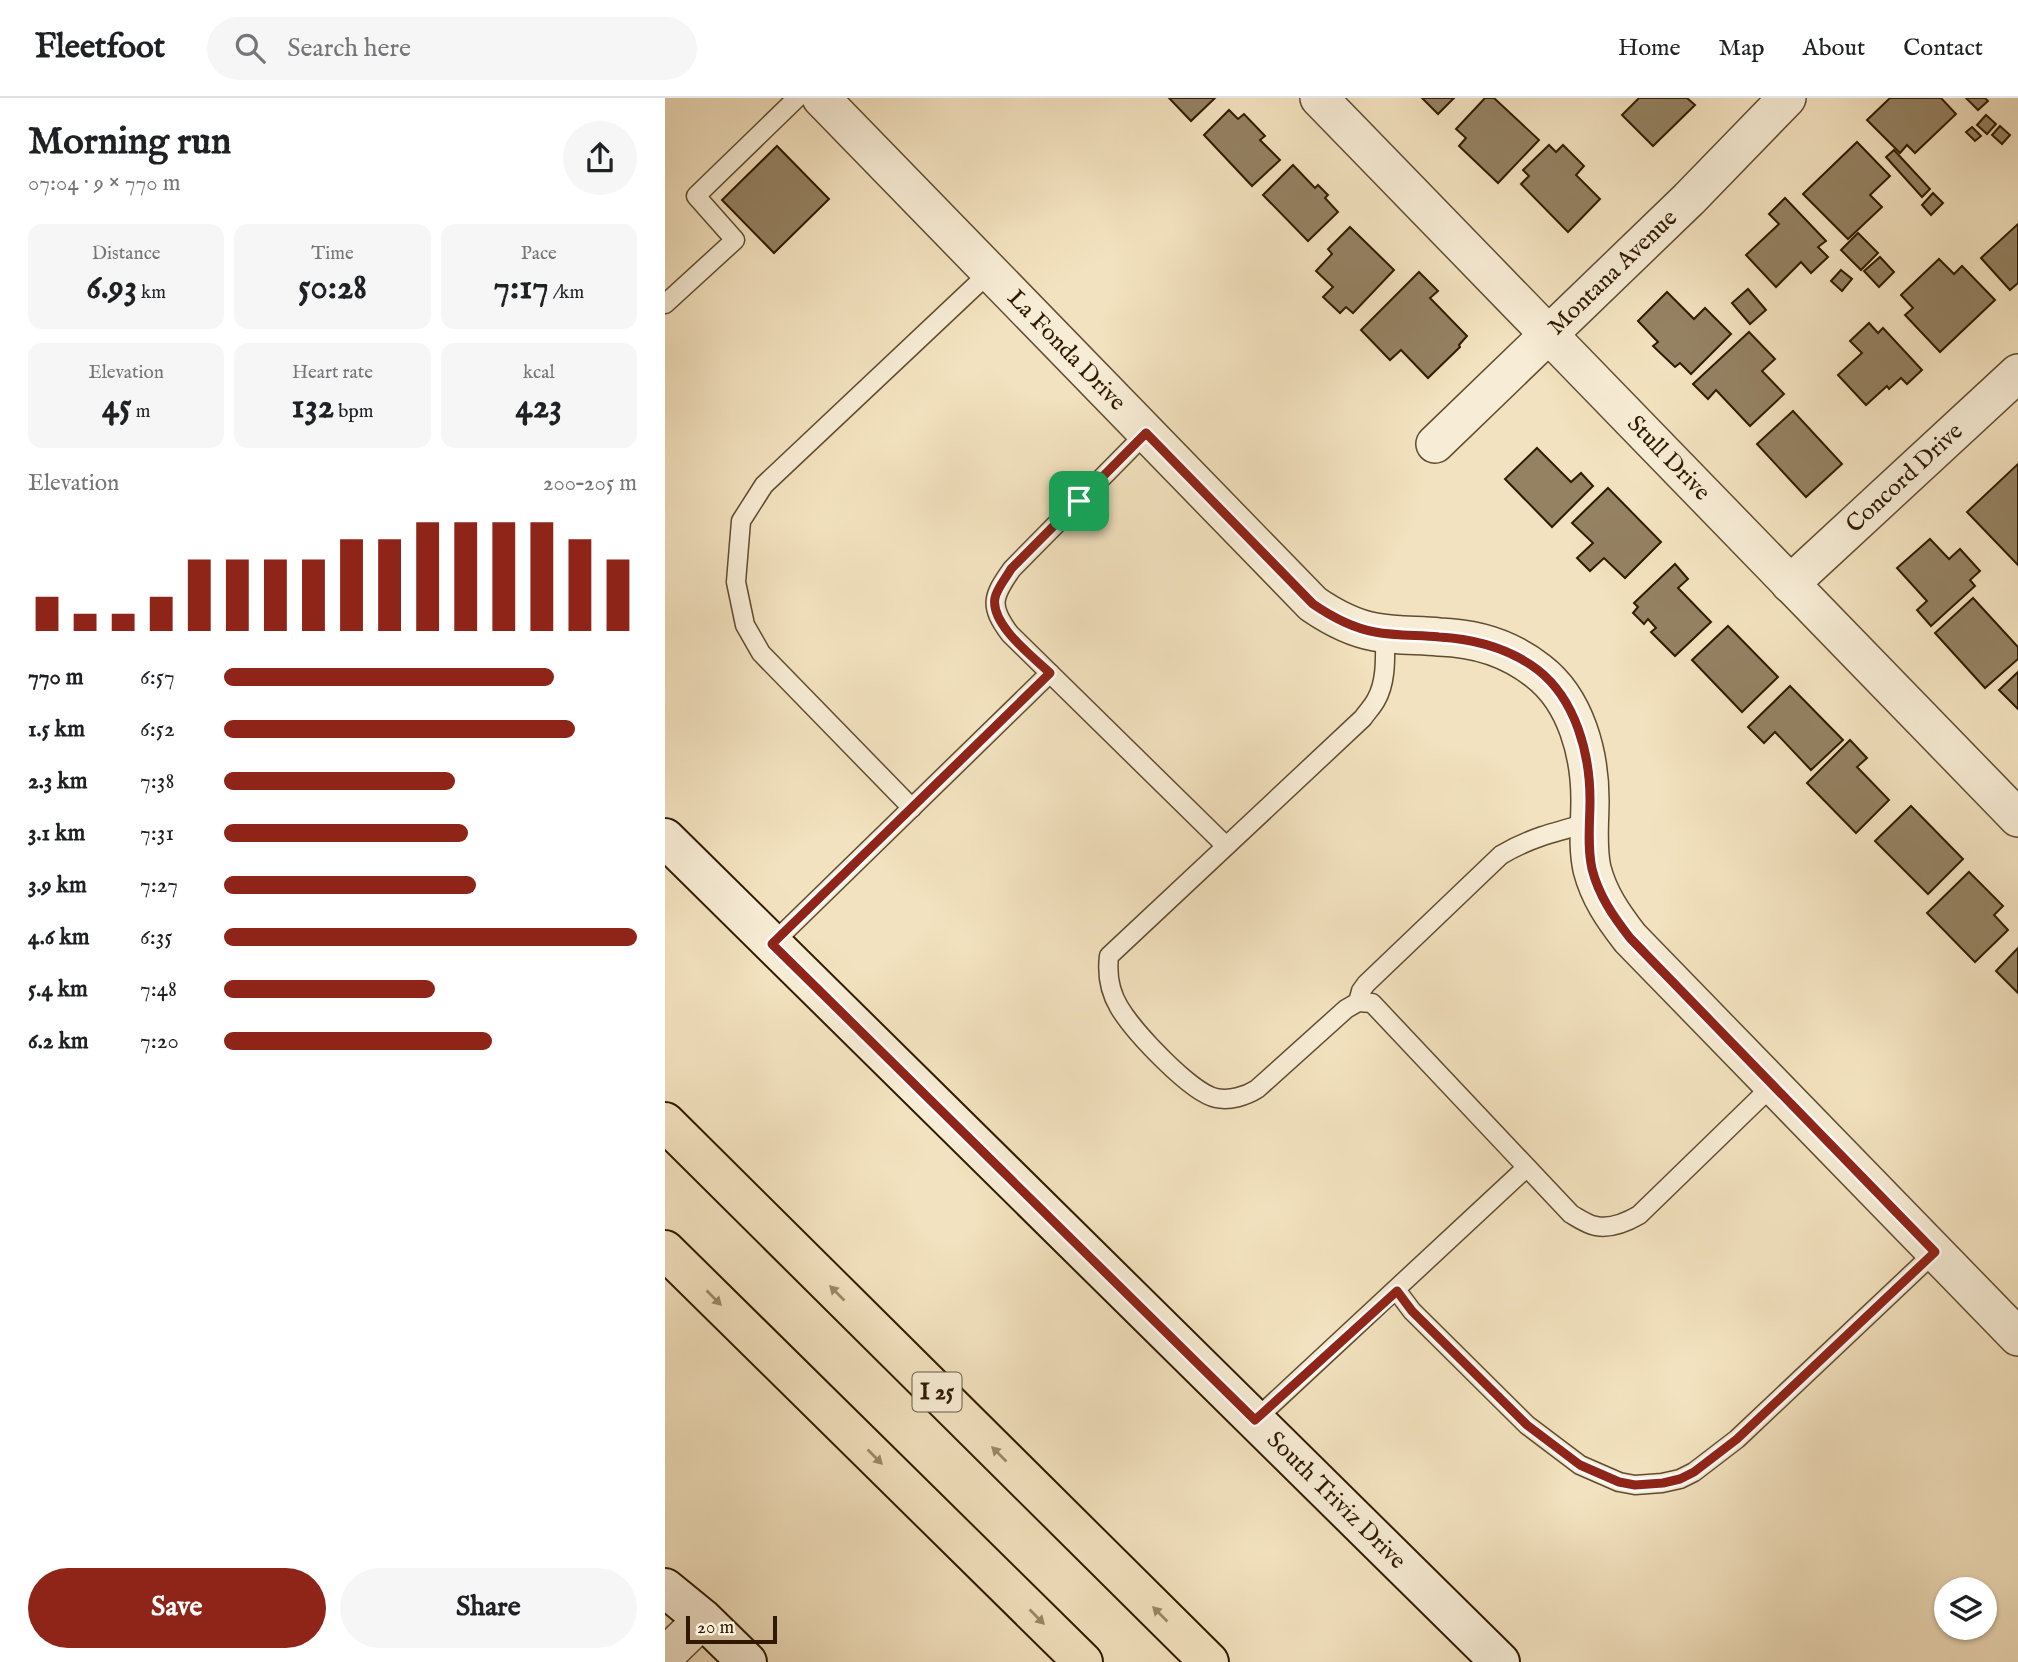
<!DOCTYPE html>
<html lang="en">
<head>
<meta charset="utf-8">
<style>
  :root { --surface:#fff; --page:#f6f6f6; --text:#202124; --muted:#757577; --line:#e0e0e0; --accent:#8f2418 }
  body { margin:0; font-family:"IM FELL English",serif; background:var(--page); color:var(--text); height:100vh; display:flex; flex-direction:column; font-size:26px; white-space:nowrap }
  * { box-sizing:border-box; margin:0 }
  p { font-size:23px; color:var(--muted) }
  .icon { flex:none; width:38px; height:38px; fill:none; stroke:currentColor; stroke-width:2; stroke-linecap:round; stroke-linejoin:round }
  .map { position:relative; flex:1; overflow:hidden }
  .side { display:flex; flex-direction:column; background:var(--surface); width:665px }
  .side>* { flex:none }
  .tools { position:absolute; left:1269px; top:1479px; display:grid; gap:14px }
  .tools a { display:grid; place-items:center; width:63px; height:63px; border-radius:50%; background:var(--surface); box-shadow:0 2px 5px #0004; font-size:35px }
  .scale { position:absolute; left:21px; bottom:18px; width:91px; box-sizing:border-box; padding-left:7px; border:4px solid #2f1a00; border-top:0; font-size:19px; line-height:24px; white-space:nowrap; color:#2f1a00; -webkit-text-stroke:5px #f7ecd5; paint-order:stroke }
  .pin { position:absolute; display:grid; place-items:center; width:60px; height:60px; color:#fff; margin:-30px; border-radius:14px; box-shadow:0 4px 10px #0006 }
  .round { display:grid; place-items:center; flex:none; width:74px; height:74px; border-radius:37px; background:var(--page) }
  .summary { display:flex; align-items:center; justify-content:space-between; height:119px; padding:0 28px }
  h1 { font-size:38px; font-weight:800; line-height:52px }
  .figures { display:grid; grid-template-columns:repeat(3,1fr); gap:10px; height:119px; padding:7px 28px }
  .figures div { display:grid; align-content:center; border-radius:14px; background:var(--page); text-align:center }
  .figures b { font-size:35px; font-weight:800 }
  .figures small { font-size:19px; font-weight:400 }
  .figures p { font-size:19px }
  .chart { height:196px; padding:14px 28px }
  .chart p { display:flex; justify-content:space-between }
  .chart svg { width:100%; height:126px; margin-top:7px; stroke:var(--accent); stroke-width:6 }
  .action { display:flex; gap:14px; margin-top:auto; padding:14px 28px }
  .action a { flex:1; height:80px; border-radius:42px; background:var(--accent); color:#fff; font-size:28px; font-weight:800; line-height:80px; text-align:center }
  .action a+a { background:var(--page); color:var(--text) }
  ul { padding:0 28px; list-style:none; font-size:23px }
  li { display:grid; grid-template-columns:112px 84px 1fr; align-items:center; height:52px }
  li i { height:18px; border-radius:9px; background:var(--accent) }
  header { display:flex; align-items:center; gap:42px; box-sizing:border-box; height:98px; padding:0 35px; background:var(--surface); border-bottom:2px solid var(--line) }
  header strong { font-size:33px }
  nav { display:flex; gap:38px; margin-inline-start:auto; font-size:24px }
  .search { width:490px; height:63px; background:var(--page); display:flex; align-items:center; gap:18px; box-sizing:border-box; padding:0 24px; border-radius:38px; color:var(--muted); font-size:26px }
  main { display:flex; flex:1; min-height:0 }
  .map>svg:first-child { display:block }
  .building { fill:#958263; stroke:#2f1a00; stroke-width:2 }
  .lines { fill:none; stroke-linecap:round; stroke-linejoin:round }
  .lane-casing { stroke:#604c30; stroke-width:21 }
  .street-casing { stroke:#604c30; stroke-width:40 }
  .secondary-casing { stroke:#2f1a00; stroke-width:42 }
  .highway-casing { stroke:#2f1a00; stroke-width:42 }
  .lane { stroke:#f7ecd5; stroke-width:18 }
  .street { stroke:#f7ecd5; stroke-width:37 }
  .secondary { stroke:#f7ecd5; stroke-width:38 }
  .highway { stroke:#f3e2bf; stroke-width:38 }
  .oneway { fill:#9b8869 }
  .route-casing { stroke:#fff; stroke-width:14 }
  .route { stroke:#8f2418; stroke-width:9 }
  .labels { text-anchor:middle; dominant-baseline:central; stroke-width:7; stroke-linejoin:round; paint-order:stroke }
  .shield { fill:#f7ecd5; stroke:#6b5940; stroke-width:2 }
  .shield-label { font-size:23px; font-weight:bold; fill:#2f1a00 }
  .street-label { font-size:24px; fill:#2f1a00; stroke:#f7ecd5 }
</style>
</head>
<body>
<header>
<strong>Fleetfoot</strong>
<div class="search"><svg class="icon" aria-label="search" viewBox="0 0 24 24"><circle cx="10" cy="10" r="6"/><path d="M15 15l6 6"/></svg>Search here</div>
<nav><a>Home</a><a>Map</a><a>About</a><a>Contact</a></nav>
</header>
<main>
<section class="side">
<div class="summary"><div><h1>Morning run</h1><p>07:04 · 9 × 770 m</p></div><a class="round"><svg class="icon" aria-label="share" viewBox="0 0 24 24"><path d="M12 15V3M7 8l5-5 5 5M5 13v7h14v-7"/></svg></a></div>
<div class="figures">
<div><p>Distance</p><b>6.93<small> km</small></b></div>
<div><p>Time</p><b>50:28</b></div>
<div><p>Pace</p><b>7:17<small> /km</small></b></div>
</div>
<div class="figures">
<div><p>Elevation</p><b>45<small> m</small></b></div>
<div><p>Heart rate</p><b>132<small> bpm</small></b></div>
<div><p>kcal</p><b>423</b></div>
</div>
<div class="chart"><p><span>Elevation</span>200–205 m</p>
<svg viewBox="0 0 160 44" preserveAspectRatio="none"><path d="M5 44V32M15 44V38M25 44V38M35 44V32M45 44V19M55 44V19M65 44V19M75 44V19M85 44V12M95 44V12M105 44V6M115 44V6M125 44V6M135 44V6M145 44V12M155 44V19"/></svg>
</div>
<ul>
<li><b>770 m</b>6:57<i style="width:80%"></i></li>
<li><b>1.5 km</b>6:52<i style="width:85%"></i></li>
<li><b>2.3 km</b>7:38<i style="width:56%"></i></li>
<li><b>3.1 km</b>7:31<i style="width:59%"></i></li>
<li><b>3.9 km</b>7:27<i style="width:61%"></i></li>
<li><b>4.6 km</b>6:35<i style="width:100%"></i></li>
<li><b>5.4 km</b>7:48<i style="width:51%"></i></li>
<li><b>6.2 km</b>7:20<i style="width:65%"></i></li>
</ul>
<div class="action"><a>Save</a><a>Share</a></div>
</section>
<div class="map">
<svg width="1353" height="1564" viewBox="0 0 1353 1564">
  <rect width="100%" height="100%" fill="#f3e2bf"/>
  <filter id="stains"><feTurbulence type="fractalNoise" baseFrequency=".00286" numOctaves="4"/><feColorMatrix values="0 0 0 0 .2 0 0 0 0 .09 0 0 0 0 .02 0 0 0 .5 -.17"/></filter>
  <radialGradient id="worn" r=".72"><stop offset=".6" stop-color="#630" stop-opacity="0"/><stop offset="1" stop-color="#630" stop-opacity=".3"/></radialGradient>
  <!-- building -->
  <g class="building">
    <polygon points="504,0 550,0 526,23"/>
    <polygon points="757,0 789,0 773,16"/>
    <polygon points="820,0 829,0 874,42 833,85 794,48 801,40 791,31"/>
    <polygon points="974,0 1022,0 1030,7 988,48 957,17"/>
    <polygon points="1225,0 1276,0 1291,16 1250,55 1242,47 1235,55 1202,22"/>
    <polygon points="1301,0 1320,0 1323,3 1313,12"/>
    <polygon points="564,12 573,21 579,16 600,38 595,42 615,62 587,88 539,37"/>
    <polygon points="1321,17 1331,26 1322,36 1312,27"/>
    <polygon points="1335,28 1345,37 1337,46 1327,37"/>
    <polygon points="1307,29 1316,38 1310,43 1301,34"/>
    <polygon points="1192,44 1225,78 1205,97 1217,109 1183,141 1138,96"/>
    <polygon points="884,47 891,54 898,47 919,68 911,77 935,101 903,134 856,86 864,78 858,72"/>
    <polygon points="112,48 164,101 109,155 57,102"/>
    <polygon points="1229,52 1265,91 1257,99 1221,59"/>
    <polygon points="628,67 650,90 653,87 663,97 660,100 673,114 643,143 598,97"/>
    <polygon points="1268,95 1278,105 1266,117 1257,107"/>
    <polygon points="1120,100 1161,143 1153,149 1163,159 1146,175 1136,164 1111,189 1081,157 1114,126 1104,116"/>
    <polygon points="1353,126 1353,185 1345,192 1316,160"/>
    <polygon points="685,129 729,172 688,215 681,209 675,215 658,199 668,189 651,173 667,156 663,151"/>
    <polygon points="1193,135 1213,155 1196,172 1176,152"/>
    <polygon points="1215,159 1229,174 1214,189 1199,173"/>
    <polygon points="1274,161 1289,176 1297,168 1330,202 1275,254 1240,217 1248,210 1236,197"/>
    <polygon points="1176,172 1187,181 1177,193 1166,183"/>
    <polygon points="754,174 773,193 765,200 802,238 794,247 795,249 763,280 736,252 725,262 696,232"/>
    <polygon points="1083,191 1101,212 1085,226 1067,205"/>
    <polygon points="1002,194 1029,221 1040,210 1066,236 1026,276 1015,265 1010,269 988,248 993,244 973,223"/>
    <polygon points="1204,225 1213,235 1218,230 1257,272 1242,286 1236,280 1224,291 1222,288 1201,307 1173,277 1197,255 1185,243"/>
    <polygon points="1084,234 1110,261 1097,273 1119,296 1085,328 1051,292 1043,301 1028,286"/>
    <polygon points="1128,313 1177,366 1141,399 1092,346"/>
    <polygon points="872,350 906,384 916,375 928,388 887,429 840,381"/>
    <polygon points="1353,366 1353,467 1302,414"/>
    <polygon points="943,390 996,444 960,480 939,460 925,473 912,460 928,445 907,425"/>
    <polygon points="1265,441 1284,461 1295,451 1315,473 1305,482 1310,488 1266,528 1252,512 1262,503 1232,470"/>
    <polygon points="1010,466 1023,481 1013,490 1046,524 1010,558 986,534 991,530 983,521 979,526 968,515 973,509 969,505"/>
    <polygon points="1308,500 1353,549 1353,561 1320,590 1270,535"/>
    <polygon points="1063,528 1113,579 1077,614 1027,562"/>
    <polygon points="1353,574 1353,611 1334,592"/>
    <polygon points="1125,588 1178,642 1146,672 1110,634 1099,645 1083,629"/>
    <polygon points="1185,642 1202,660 1192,669 1224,702 1191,735 1142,685"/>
    <polygon points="1246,708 1298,761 1263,796 1210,743"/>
    <polygon points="1304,774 1338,808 1329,817 1343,832 1310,864 1262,815"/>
    <polygon points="1353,850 1353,895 1331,873"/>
  </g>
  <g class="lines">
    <!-- lane casing -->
    <g class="lane-casing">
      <g id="lane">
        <polyline points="0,206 70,142 31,98 132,0"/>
        <path d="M481,335L347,471C327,499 324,508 345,536L561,748"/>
        <path d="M720,536C720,557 722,583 711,602C708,608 702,614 698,620L444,858C442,875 445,894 454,909C468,933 526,995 551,1000C565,1003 581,998 592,991L681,911L693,904L707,905L906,1116C913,1120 923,1127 931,1128C946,1131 962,1124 974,1117L1108,987"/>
        <polyline points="247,710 96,555 80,527 71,484 76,423 99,387 325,174"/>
        <polyline points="107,846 385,575"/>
        <path d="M693,904L696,893L701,886L836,757C864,740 893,733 924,725"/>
        <polyline points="732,1193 747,1213 862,1327 915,1367 954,1384 970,1387 997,1385 1015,1381 1029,1374 1072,1341 1270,1154"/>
        <polyline points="590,1322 861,1070"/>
      </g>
    </g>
    <!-- street casing -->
    <g class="street-casing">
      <g id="street">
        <path id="s1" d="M156,0L648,506C667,519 687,530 710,534C731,538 753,537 774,539C810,540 844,550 873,573C911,602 925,656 925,702C925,725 922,748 927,771C934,798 948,818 965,840L1353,1239"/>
        <path id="s2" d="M654,0L1353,720"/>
        <path id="s3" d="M770,346L1024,101L1122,0"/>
        <path id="s4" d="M1125,486L1353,275"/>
        <polyline points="0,1558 38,1521"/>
      </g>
    </g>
    <!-- secondary casing -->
    <g class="secondary-casing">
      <g id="secondary">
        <path id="s5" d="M0,740L835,1564"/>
        <polyline points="0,1490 38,1521 82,1564"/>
      </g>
    </g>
    <!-- highway casing -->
    <g class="highway-casing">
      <g id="highway">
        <polyline points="0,1024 544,1564"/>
        <polyline points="0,1152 418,1564"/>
      </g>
    </g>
    <!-- lane -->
    <use href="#lane" class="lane"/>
    <!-- street -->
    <use href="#street" class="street"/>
    <!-- secondary -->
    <use href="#secondary" class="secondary"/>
    <!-- highway -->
    <use href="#highway" class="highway"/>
  </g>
  <!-- one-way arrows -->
  <defs><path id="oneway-solid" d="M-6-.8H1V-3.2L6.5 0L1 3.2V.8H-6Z" transform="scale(1.75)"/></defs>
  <g class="oneway">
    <use href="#oneway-solid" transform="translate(172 1195) rotate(-135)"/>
    <use href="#oneway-solid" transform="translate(49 1200) rotate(45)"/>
    <use href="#oneway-solid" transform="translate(334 1356) rotate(-135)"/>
    <use href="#oneway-solid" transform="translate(210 1359) rotate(45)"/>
    <use href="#oneway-solid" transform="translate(495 1516) rotate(-135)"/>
    <use href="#oneway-solid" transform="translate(372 1519) rotate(45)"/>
  </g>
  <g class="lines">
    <!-- route casing -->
    <g class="route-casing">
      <path id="route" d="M481,335L648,506C667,519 687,530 710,534C731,538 753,537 774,539C810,541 844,550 873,572C911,602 925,656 925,702C925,725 922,748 927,771C934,798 948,818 965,840L1270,1154L1072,1341L1029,1374L1015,1381L998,1385L970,1387L954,1384L915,1367L862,1327L747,1213L732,1193L590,1322L107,846L385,575C367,558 325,526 330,500C332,490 341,480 346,471Z"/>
    </g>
    <!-- route -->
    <use href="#route" class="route"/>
  </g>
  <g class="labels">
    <!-- shield labels -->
    <rect class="shield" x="247.5" y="1274.5" width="49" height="39" rx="5"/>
    <g class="shield-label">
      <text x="272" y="1294">I 25</text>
    </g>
    <!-- street labels -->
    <g class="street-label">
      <text stroke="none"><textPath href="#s3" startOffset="247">Montana Avenue</textPath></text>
      <text stroke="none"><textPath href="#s1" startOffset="352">La Fonda Drive</textPath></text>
      <text stroke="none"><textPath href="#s2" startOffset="502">Stull Drive</textPath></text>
      <text stroke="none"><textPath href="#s4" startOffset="156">Concord Drive</textPath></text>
      <text stroke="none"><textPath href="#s5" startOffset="943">South Triviz Drive</textPath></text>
    </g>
  </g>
  <rect width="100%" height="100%" filter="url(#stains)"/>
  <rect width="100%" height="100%" fill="url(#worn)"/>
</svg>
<div class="tools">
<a><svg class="icon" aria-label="layers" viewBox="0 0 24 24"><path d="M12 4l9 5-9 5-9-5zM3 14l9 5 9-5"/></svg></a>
</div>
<div class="scale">20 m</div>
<div class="pin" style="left:414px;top:403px;background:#1e9e55"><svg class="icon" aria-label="arrive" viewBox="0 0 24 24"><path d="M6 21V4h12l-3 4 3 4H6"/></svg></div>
</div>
</main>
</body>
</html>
